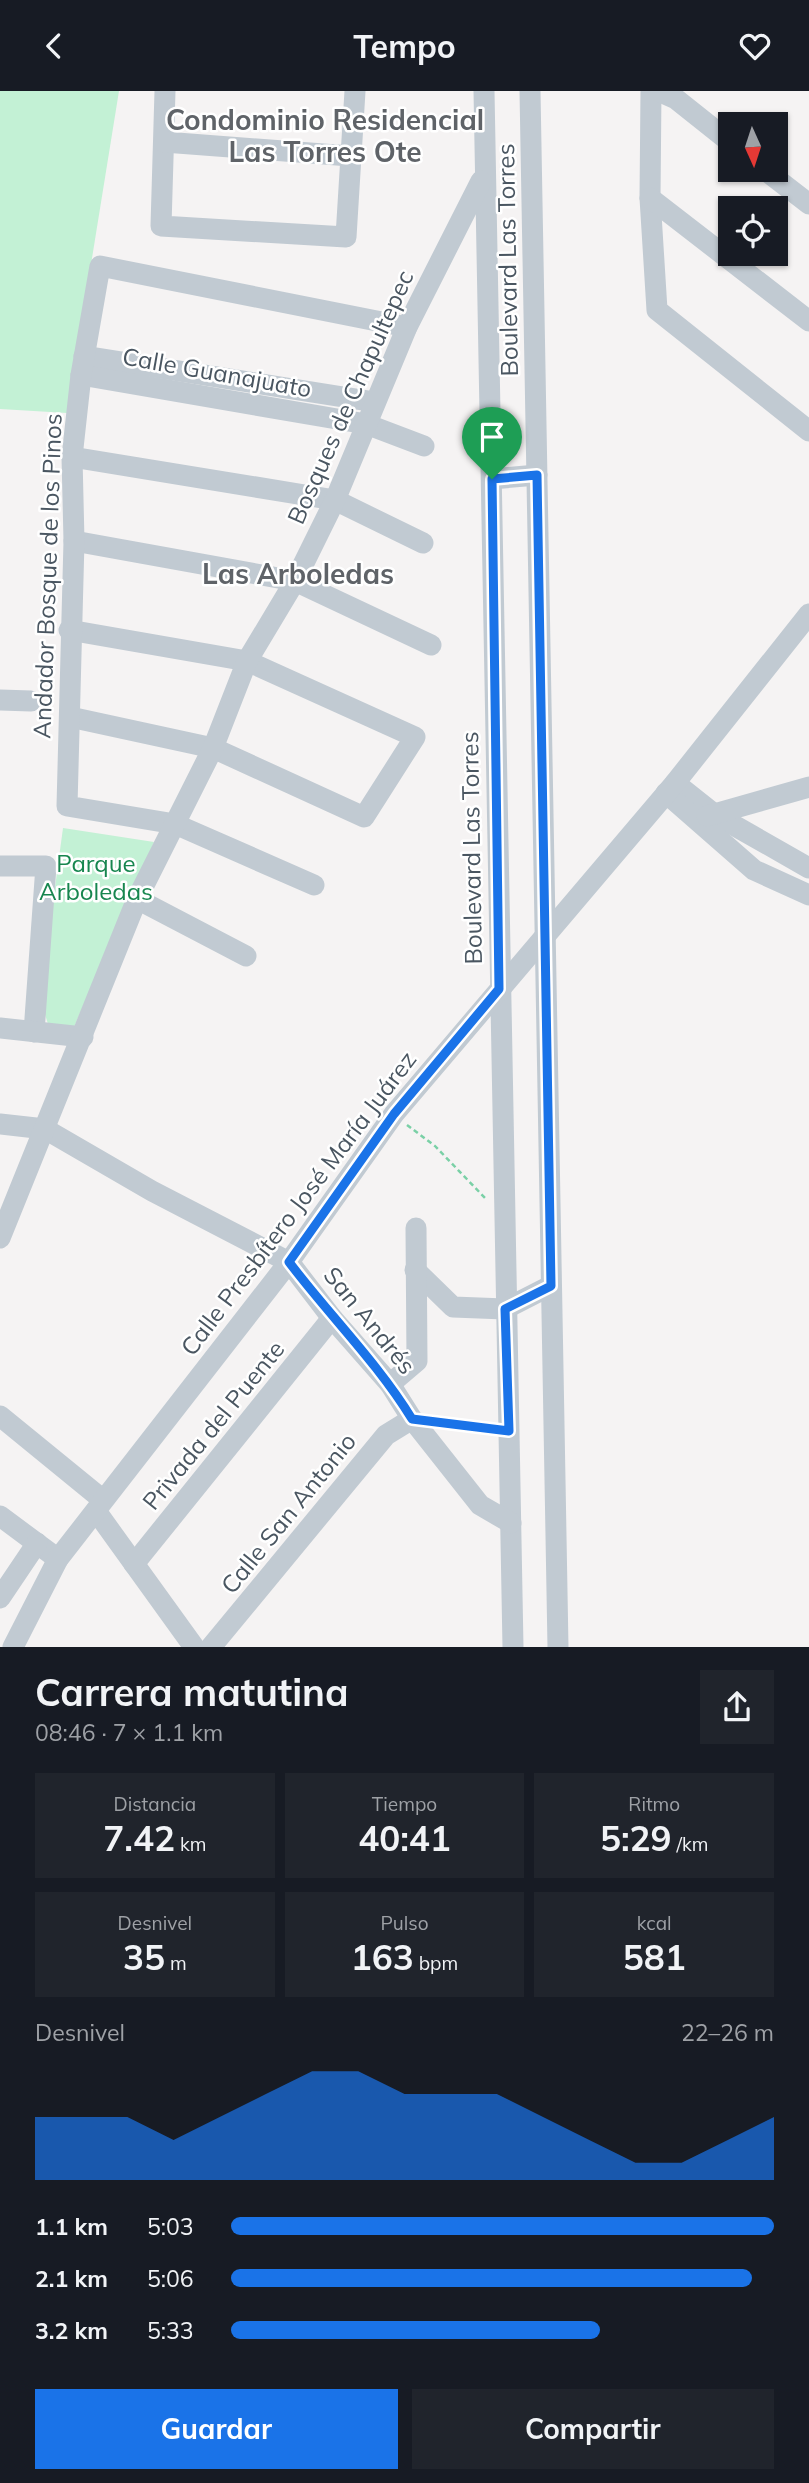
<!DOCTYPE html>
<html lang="es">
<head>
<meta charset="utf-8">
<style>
  :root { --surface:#171b24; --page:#20242c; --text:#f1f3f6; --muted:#9ea1a6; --accent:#1a73e8 }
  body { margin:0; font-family:Mulish,sans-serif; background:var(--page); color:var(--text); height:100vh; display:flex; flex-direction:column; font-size:26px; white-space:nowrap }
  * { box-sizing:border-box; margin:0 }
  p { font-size:23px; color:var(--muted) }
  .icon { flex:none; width:38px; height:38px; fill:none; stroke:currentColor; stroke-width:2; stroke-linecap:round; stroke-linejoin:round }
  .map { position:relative; height:1556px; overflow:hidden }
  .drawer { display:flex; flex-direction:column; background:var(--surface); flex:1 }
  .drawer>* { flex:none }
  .needle { width:46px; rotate:177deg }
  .tools { position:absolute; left:718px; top:21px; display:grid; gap:14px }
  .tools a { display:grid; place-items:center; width:70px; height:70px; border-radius:0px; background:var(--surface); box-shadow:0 2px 5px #0004; font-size:35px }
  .pin { position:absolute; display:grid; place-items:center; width:60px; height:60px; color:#fff; margin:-72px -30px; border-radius:50% 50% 50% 0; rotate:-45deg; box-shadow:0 0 7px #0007 }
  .pin .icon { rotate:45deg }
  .round { display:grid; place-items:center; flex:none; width:74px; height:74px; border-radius:0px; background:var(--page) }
  .overview { display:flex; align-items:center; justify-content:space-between; height:119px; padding:0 35px }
  h1 { font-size:38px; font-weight:700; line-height:52px }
  .stats { display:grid; grid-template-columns:repeat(3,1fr); gap:10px; height:119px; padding:7px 35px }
  .stats div { display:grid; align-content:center; border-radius:0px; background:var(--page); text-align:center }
  .stats b { font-size:35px; font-weight:700 }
  .stats small { font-size:19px; font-weight:400 }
  .stats p { font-size:19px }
  .chart { height:196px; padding:14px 35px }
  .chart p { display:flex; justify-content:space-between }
  .chart svg { width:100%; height:126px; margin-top:7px; fill:var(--accent); opacity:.7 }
  .action { display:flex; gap:14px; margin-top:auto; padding:14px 35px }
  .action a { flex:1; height:80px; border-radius:0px; background:var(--accent); color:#fff; font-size:28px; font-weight:700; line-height:80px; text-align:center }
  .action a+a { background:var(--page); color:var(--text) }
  ul { padding:0 35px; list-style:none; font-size:23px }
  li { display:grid; grid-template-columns:112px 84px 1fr; align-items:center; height:52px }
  li i { height:18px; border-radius:9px; background:var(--accent) }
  header { display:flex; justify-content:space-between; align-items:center; height:91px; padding:0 35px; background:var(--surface); font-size:32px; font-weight:700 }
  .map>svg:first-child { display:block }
  .green { fill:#c3f1d5 }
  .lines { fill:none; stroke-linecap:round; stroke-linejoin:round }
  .path { stroke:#7ad0a6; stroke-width:2.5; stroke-dasharray:5 3.5; stroke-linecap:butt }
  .minor { stroke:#c1cad2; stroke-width:21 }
  .route-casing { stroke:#fff; stroke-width:14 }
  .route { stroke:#1a73e8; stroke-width:9 }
  .labels { text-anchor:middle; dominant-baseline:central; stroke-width:5; stroke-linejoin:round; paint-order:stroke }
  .street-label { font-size:24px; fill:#4a5661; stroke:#fff }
  .park-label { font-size:24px; fill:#17864f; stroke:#fff }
  .quarter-label { font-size:28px; font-weight:bold; fill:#5f6368; stroke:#fff }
</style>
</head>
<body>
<header><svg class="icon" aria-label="back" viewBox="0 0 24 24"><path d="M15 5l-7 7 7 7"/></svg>Tempo<svg class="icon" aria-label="heart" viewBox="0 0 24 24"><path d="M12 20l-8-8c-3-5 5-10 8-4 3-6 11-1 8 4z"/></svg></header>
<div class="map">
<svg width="809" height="1556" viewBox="0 0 809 1556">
  <rect width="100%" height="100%" fill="#f5f3f3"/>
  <!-- green -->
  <g class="green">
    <polygon points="0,0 119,0 67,322 0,318"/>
    <polygon points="63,737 154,751 74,936 48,933 40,907"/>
  </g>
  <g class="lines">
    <!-- path -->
    <g class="path">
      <polyline points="407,1034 435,1055 486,1108"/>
      <polyline points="436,1331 492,1338"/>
    </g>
    <!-- minor -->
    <g class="minor">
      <polyline points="165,0 161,135 346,146 355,0"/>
      <polyline points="484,0 513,1556"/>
      <polyline points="530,0 558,1556"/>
      <polyline points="651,0 650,107 657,219 809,340"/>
      <polyline points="658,0 676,8 730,51"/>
      <polyline points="164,51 350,65"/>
      <polyline points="765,79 809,113"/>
      <polyline points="650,107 809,230"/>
      <polyline points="84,265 375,311"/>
      <polyline points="81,284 366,333 424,355"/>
      <polyline points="72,366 335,409 423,452"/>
      <polyline points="492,388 537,384"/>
      <polyline points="74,450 295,490 431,554"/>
      <polyline points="69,539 247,570 415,646 364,726 213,657 70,626"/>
      <polyline points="0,609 31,610"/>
      <polyline points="675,692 714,723 809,777"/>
      <polyline points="666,702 754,779 809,804"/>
      <polyline points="707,725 809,696"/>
      <polyline points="0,775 46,775 34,941"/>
      <polyline points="314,794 175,733 67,715 74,450 72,366 81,284 100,175 407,236"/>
      <polyline points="137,808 246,865"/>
      <polyline points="0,937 83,946"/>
      <polyline points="0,1033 45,1038 152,1100 289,1171 332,1227 390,1293 412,1328 480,1414 511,1432"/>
      <polyline points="0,1147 137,808 213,657 247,570 295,490 335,409 407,236 481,90"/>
      <polyline points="415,1179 453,1216 505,1218 550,1195"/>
      <polyline points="390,1293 417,1270 416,1137"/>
      <polyline points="0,1325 103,1409"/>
      <polyline points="96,1420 194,1556"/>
      <polyline points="0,1425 58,1468"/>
      <polyline points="134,1473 332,1227"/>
      <polyline points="0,1507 37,1452"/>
      <polyline points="13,1556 58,1468 289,1171 394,1023 675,692 809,523"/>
      <polyline points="211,1556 386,1344 412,1328"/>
    </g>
  </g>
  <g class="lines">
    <!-- route casing -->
    <g class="route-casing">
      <path id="route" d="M537,384L551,1195L505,1218L509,1340L412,1328C377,1271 329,1224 289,1171L394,1023L499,898L492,388Z"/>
    </g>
    <!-- route -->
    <use href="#route" class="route"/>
  </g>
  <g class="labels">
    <!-- street labels -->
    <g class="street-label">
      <text transform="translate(507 169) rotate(-91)">Boulevard Las Torres</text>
      <text transform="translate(217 281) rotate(10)">Calle Guanajuato</text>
      <text transform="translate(350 306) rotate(-66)">Bosques de Chapultepec</text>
      <text transform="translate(47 485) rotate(-88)">Andador Bosque de los Pinos</text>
      <text transform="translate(471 757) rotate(-91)">Boulevard Las Torres</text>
      <text transform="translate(298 1112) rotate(-53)">Calle Presbítero José María Juárez</text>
      <text transform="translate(370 1229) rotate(51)">San Andrés</text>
      <text transform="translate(213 1334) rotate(-51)">Privada del Puente</text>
      <text transform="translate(288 1422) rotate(-51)">Calle San Antonio</text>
    </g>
    <!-- park labels -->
    <g class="park-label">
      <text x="96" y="772">Parque<tspan x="96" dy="28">Arboledas</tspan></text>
    </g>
    <!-- quarter labels -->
    <g class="quarter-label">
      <text x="325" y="28">Condominio Residencial<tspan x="325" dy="32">Las Torres Ote</tspan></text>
      <text x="298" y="482">Las Arboledas</text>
    </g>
  </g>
</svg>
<div class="tools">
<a><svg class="needle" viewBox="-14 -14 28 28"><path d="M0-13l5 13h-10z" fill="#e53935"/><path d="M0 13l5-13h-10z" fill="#9ea1a6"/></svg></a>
<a><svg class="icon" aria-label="locate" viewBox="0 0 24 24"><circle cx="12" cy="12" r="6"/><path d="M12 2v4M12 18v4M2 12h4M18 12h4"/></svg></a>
</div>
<div class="pin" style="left:492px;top:388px;background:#1e9e55"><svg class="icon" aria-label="arrive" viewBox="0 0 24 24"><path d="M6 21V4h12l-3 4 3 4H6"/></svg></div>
</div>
<section class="drawer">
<div class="overview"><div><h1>Carrera matutina</h1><p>08:46 · 7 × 1.1 km</p></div><a class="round"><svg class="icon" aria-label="share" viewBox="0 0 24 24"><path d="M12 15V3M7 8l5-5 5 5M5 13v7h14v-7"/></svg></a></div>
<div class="stats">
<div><p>Distancia</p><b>7.42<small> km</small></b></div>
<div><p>Tiempo</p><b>40:41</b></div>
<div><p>Ritmo</p><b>5:29<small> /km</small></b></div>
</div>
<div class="stats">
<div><p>Desnivel</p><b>35<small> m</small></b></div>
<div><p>Pulso</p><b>163<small> bpm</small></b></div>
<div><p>kcal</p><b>581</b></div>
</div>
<div class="chart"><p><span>Desnivel</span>22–26 m</p>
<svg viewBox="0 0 160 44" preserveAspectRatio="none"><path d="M0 44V22L10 22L20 22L30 30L40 22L50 14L60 6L70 6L80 14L90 14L100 14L110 22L120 30L130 38L140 38L150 30L160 22V44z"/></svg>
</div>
<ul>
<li><b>1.1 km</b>5:03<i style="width:100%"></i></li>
<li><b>2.1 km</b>5:06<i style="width:96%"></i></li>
<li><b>3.2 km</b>5:33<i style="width:68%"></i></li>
</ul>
<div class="action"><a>Guardar</a><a>Compartir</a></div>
</section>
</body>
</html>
